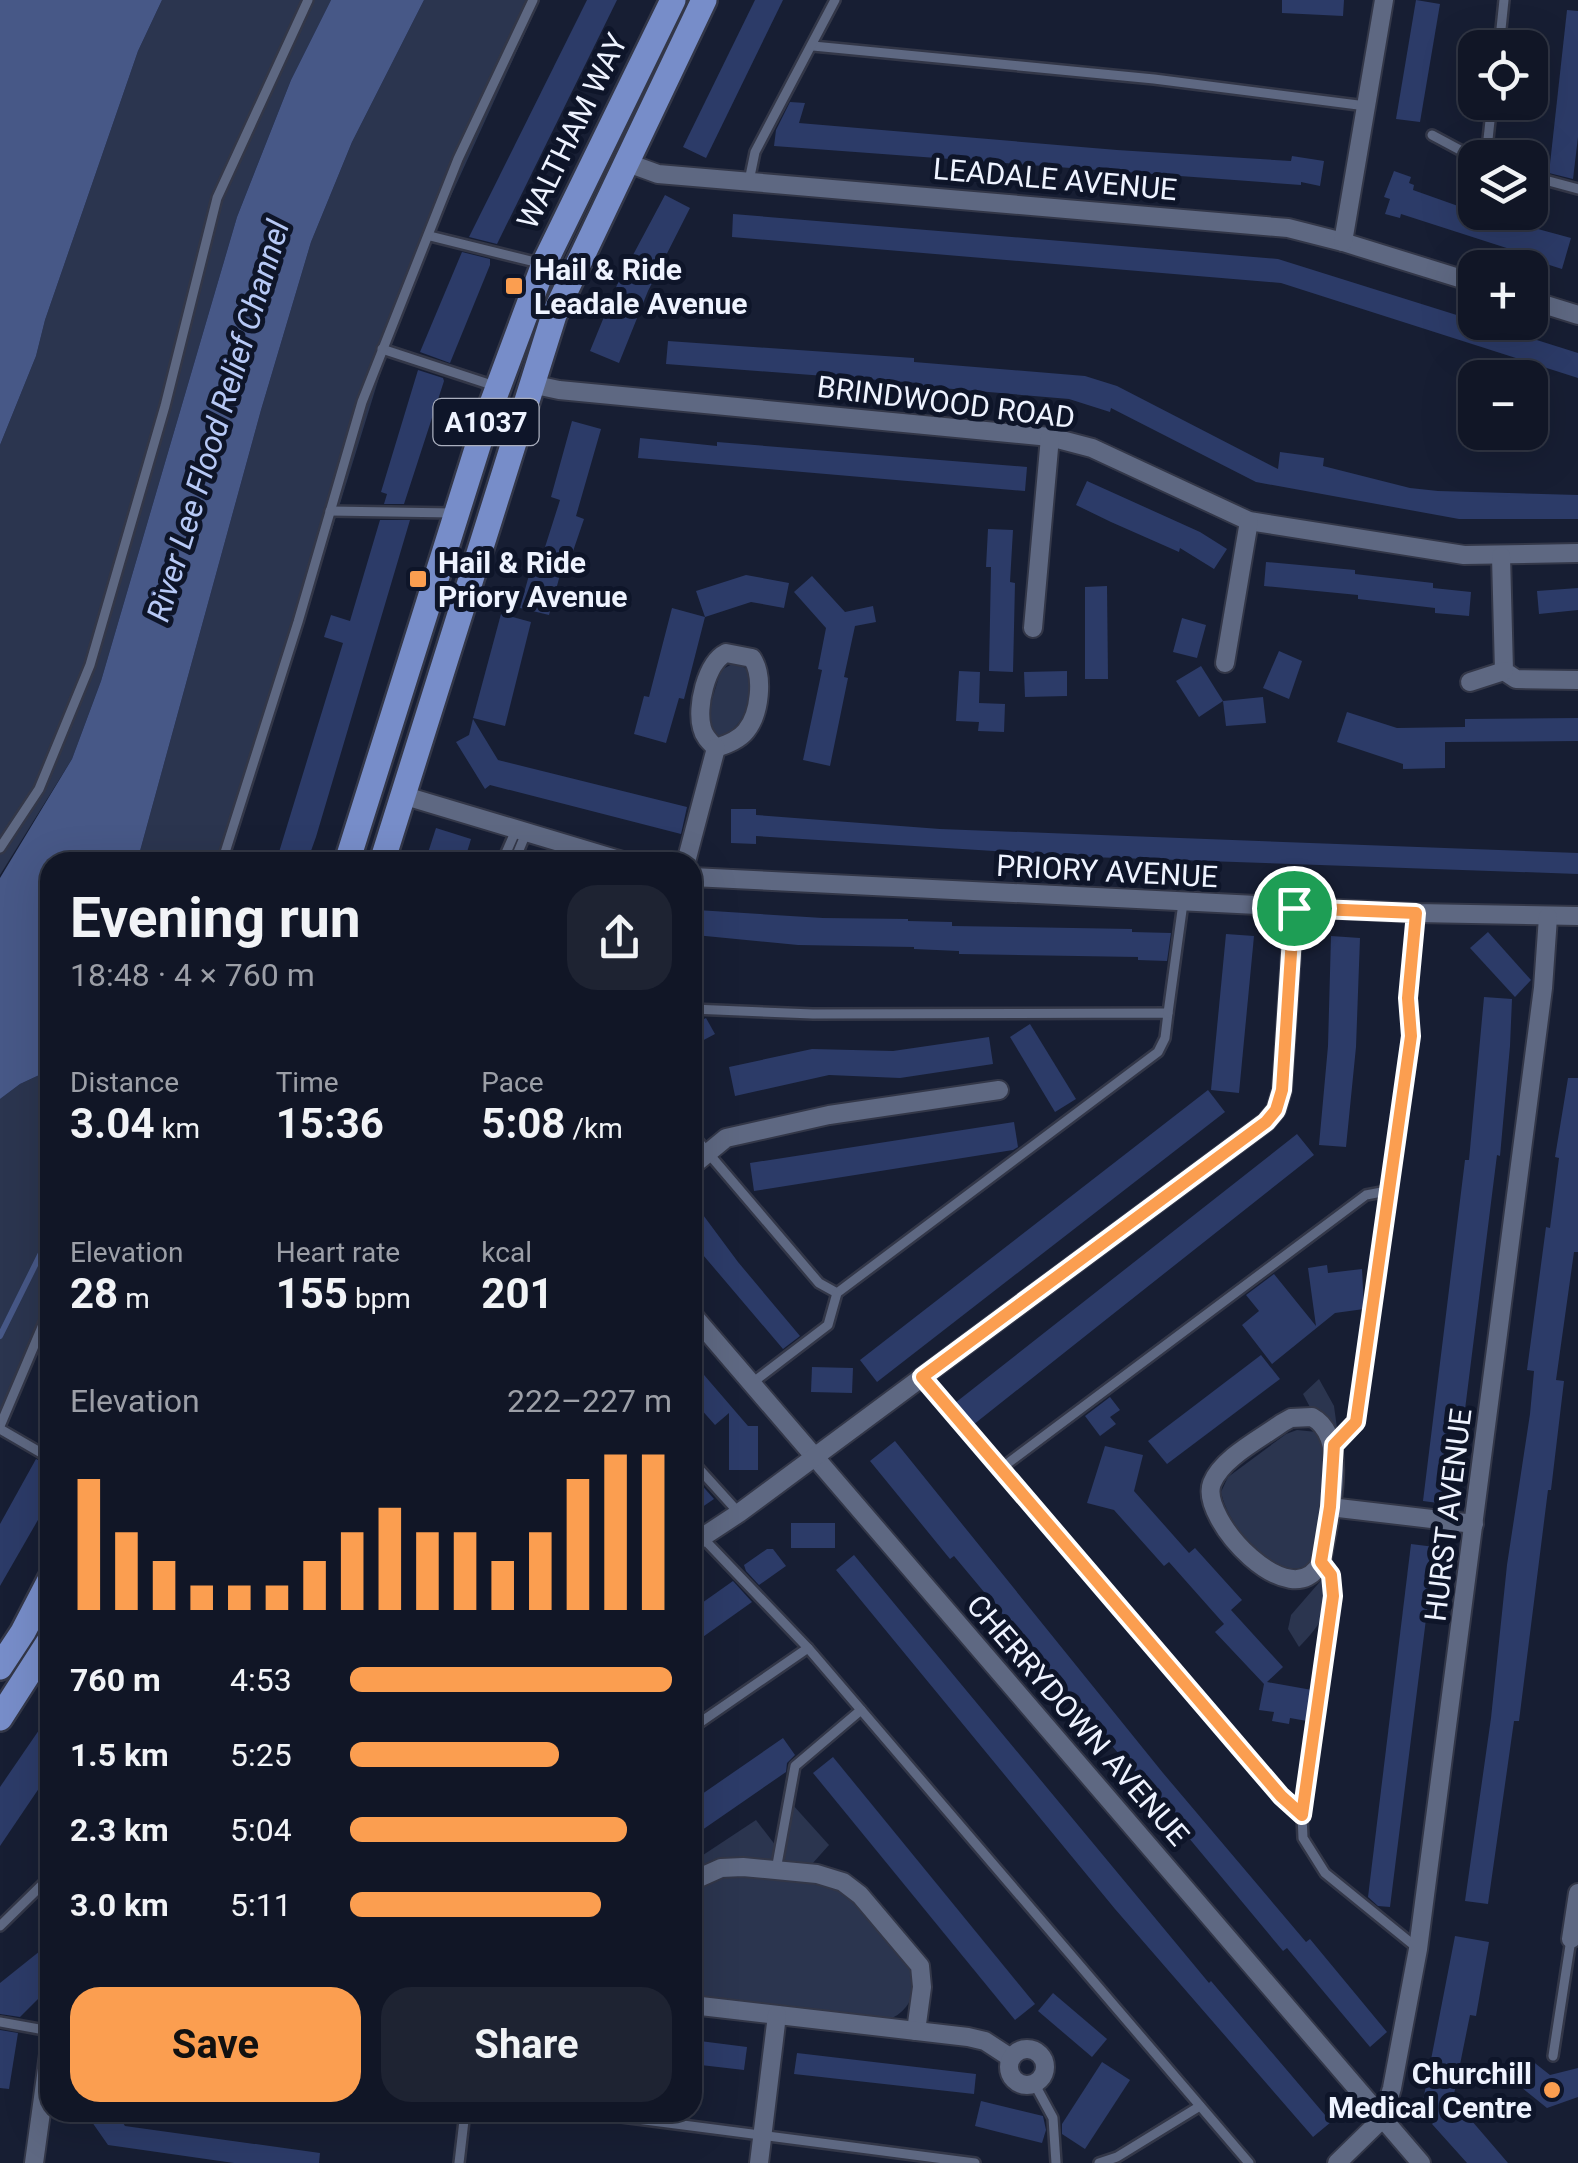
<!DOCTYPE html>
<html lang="en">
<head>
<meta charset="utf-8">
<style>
  :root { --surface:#111626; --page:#1e2332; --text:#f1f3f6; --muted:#9c9fa7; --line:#303543; --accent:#fb9e50 }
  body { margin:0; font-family:Roboto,sans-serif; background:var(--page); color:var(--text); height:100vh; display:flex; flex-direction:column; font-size:38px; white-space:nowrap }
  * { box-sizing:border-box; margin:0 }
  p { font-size:32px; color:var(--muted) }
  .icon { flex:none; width:55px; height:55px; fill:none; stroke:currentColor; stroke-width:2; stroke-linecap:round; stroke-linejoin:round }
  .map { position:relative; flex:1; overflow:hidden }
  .drawer { position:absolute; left:40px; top:852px; width:662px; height:1270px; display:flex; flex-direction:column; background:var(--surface); border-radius:30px; box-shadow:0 10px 40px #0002,0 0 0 2px var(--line) }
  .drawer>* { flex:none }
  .buttons { position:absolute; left:1458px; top:30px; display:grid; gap:20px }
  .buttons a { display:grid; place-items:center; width:90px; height:90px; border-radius:20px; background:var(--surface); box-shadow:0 10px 40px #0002,0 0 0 2px var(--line); font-size:50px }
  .pin { position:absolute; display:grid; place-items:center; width:85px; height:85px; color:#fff; margin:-42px; border:5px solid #fff; border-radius:50%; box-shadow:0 2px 10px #0007 }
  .round { display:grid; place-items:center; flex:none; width:105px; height:105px; border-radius:30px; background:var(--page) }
  .head { display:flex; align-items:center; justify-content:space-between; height:170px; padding:0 30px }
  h1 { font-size:55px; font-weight:700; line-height:75px }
  .figures { display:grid; grid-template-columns:repeat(3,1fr); gap:15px; height:170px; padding:10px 30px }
  .figures div { display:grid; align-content:center }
  .figures b { font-size:42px; font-weight:700 }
  .figures small { font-size:28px; font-weight:400 }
  .figures p { font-size:28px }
  .chart { height:280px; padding:20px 30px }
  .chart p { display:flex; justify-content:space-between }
  .chart svg { width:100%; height:180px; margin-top:10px; stroke:var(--accent); stroke-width:6 }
  .button { display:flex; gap:20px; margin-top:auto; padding:20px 30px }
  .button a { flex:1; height:115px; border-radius:30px; background:var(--accent); color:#111; font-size:40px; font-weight:700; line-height:115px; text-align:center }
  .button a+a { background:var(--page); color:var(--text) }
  ul { padding:0 30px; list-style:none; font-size:32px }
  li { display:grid; grid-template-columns:160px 120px 1fr; align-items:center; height:75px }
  li i { height:25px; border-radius:12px; background:var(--accent) }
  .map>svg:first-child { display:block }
  .green { fill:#2b354f }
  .water { fill:#475887 }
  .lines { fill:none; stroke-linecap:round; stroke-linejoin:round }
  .stream { stroke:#475887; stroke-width:6 }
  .building { fill:#2c3b68 }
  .service-casing { stroke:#333748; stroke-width:14 }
  .minor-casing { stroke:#333748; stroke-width:22 }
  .primary-casing { stroke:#333748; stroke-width:30 }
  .service { stroke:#5e6882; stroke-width:9 }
  .minor { stroke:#5e6882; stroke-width:18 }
  .primary { stroke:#778dc9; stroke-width:25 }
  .route-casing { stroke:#fff; stroke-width:20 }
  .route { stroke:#fb9e50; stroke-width:12 }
  .poi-dot { fill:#fb9e50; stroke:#0e1529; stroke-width:4 }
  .labels { text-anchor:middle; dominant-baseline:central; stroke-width:10; stroke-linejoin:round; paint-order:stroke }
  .shield { fill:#0e1529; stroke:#abb0bf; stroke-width:2.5 }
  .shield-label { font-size:28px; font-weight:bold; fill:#eef3ff }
  .street-label { font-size:30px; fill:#eef3ff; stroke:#0e1529 }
  .poi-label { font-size:30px; font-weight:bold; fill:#eef3ff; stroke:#0e1529; text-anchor:start }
  .water-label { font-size:32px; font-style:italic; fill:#b7c9f6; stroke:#0e1529 }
</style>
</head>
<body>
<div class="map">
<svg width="1578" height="2163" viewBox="0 0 1578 2163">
  <rect width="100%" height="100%" fill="#171e33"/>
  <!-- green -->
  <g class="green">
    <polygon points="162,0 331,0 291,80 237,217 101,681 72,759 0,875 0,445 36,356 45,320 138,51"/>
    <polygon points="424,0 540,0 430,242 391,339 229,862 137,862 261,410 311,242 352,142"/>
    <path d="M736,662L749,671C753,700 746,723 721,738L710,730L708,713L721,670Z"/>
    <polygon points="50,1070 50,1319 0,1429 0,1099 20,1084"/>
    <polygon points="1319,1379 1334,1406 1337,1428 1323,1415 1312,1411 1303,1394"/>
    <path d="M1297,1430L1317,1432L1328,1448L1313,1555L1307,1566C1271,1581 1227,1524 1221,1492L1228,1477L1286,1434Z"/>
    <path d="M1324,1577C1335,1607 1320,1625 1299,1647L1288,1629L1291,1615Z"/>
    <polygon points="792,1804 829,1845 812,1864 782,1863"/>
    <polygon points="756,1820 776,1846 772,1861 702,1867 697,1859"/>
    <path d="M737,1875C772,1878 813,1876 845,1894C858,1901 907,1957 912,1971C919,1992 907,2015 886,2020L693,1998L692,1894C704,1881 720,1878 737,1875Z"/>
  </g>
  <!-- water -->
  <g class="water">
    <polygon points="0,0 162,0 138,51 45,320 36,356 0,445"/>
    <polygon points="331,0 424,0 352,142 311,242 261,410 137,862 50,862 50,1070 20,1084 0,1099 0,878 72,759 101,681 237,217 291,80"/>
  </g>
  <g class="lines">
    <!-- stream -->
    <polyline class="stream" points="0,1336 50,1235"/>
  </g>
  <!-- building -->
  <g class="building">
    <polygon points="587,0 617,0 497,244 469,237"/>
    <polygon points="755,0 783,0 706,158 683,147"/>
    <polygon points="1282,0 1344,0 1343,16 1282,13"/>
    <polygon points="1416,0 1440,4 1420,122 1396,119"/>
    <polygon points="1567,10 1578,11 1578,137 1573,179 1549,173"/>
    <polygon points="790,102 805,103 799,123 1117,150 1291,161 1292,156 1324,161 1320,186 1301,182 1301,185 774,146 776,130"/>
    <polygon points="1394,171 1411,177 1409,183 1414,185 1413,190 1475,212 1571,238 1562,269 1540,262 1541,259 1401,214 1400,218 1385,214 1390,199 1384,197"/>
    <polygon points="665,195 690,208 648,291 619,363 590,351 617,285"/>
    <polygon points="733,214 1278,259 1578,353 1578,378 1281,283 732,237"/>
    <polygon points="462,252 490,259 490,265 450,363 420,352"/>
    <polygon points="668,341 914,358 914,362 1085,376 1117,386 1278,469 1280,452 1324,458 1323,466 1410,488 1438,491 1578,495 1578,519 1459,519 1256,482 1111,408 1110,412 1069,399 918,386 918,383 666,364"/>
    <polygon points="418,370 443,378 444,381 404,504 384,504 387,494 381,492"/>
    <polygon points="572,421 601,429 576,516 584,519 568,566 563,564 549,615 520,608 532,564 539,566 560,500 551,497"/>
    <polygon points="640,438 717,446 717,442 1027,467 1025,491 638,458"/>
    <polygon points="1087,481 1200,532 1227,549 1214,569 1180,548 1179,552 1111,522 1076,505"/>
    <polygon points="380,520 410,520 316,837 307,862 276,862 343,643 324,637 331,615 350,621"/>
    <polygon points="988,529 1013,530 1010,582 1015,583 1013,672 989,671 991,567 986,567"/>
    <polygon points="1266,562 1355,570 1355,574 1433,583 1433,588 1471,592 1469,616 1435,613 1435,608 1358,599 1358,595 1264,586"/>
    <polygon points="746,575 789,583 784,608 751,602 705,617 696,591"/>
    <polygon points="812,576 845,612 873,606 876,622 855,626 844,677 848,678 830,766 803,760 822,670 818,669 826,628 794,592"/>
    <polygon points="1107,586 1108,679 1085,679 1085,587"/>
    <polygon points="1578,588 1578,610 1539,614 1537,591"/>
    <polygon points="672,608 705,617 684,699 679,698 666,743 634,734 644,696 649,697"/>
    <polygon points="501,614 531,622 505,726 473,718"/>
    <polygon points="1182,618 1206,625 1197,658 1173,652"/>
    <polygon points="1279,651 1302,661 1289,699 1263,688"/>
    <polygon points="1201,666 1223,701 1199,717 1176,681"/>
    <polygon points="959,671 980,672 979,703 1005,704 1004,732 978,731 979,722 956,721"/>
    <polygon points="1067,671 1067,696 1025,697 1024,672"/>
    <polygon points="1263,697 1266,723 1226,726 1223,701"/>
    <polygon points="1347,712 1397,728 1465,727 1465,719 1578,718 1578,741 1445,742 1445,768 1403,769 1403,764 1337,742"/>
    <polygon points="473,719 498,760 687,807 681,834 490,785 485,789 456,742 469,735"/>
    <polygon points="731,809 756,809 756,815 940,829 1578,853 1578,874 1090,857 756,836 756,844 731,843"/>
    <polygon points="436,828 471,839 464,862 425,862"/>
    <polygon points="697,910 823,918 908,919 908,921 952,922 952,926 1132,929 1132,932 1171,933 1167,961 1138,960 1138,957 959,954 959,951 914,949 914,947 798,945 695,935"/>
    <polygon points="1488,932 1531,980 1515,997 1470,948"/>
    <polygon points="1226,934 1254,936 1239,1093 1211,1090"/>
    <polygon points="1331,936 1360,938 1356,1047 1346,1147 1319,1145 1328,1046"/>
    <polygon points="1484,997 1512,999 1510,1046 1500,1156 1497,1155 1453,1505 1423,1501 1465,1160 1469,1160"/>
    <polygon points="706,1018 715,1034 700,1042 692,1025"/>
    <polygon points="1030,1024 1076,1099 1055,1112 1010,1037"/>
    <polygon points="989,1037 993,1064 900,1078 829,1075 735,1096 729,1067 812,1049 893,1051"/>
    <polygon points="1568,1078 1578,1078 1578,1252 1574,1252 1556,1380 1564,1381 1551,1490 1548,1490 1519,1721 1514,1721 1488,1904 1465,1901 1491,1718 1507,1565 1530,1414 1534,1371 1527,1370 1546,1227 1550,1228 1559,1158 1555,1157"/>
    <polygon points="1208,1090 1225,1112 877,1382 860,1360"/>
    <polygon points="1014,1122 1018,1147 1013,1150 754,1191 750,1163"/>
    <polygon points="1297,1134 1314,1155 1108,1318 973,1425 955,1403"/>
    <polygon points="692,1200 738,1262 800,1336 783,1349 692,1242"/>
    <polygon points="1327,1265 1328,1273 1362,1269 1364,1309 1335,1313 1272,1364 1242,1325 1259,1311 1246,1295 1274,1274 1316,1326 1308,1268"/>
    <polygon points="1261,1355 1280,1379 1167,1464 1148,1441"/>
    <polygon points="692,1361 748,1426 758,1426 758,1470 729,1470 729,1413 715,1425 692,1399"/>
    <polygon points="812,1367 853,1368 852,1393 811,1392"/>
    <polygon points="1110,1397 1120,1410 1110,1417 1116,1424 1100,1436 1085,1416"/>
    <polygon points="895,1441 1163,1773 1306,1942 1310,1939 1387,2032 1370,2047 1287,1948 1283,1951 954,1556 950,1559 870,1461"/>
    <polygon points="1105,1446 1143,1455 1134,1491 1189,1553 1195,1548 1242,1600 1231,1610 1283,1667 1267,1682 1312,1690 1307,1721 1290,1718 1289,1724 1272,1721 1274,1712 1259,1710 1264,1684 1215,1632 1224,1624 1169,1562 1164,1566 1114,1510 1087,1503"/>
    <polygon points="36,1459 50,1466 50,1499 0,1586 0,1524"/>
    <polygon points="692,1474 714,1499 692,1514"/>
    <rect x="791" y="1523" width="44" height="25"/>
    <polygon points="1411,1544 1435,1547 1390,1907 1378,1906 1368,1897"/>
    <polygon points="767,1549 773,1549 786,1566 759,1585 746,1571 744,1565"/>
    <polygon points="854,1555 1209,1983 1211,1981 1331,2122 1313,2137 1115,1909 836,1570"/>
    <polygon points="733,1581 752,1602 700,1639 692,1629 692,1610"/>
    <polygon points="50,1714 50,1772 0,1846 0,1787"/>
    <polygon points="783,1738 795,1755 787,1763 786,1772 692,1837 692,1801"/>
    <polygon points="833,1757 1035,2004 1015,2020 813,1773"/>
    <polygon points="1455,1936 1489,1942 1476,2016 1470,2015 1453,2099 1508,2163 1467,2163 1432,2124 1435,2121 1422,2106"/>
    <polygon points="50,1943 50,1987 20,2017 0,2014 0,1983"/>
    <polygon points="1053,1993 1107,2039 1092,2057 1038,2011"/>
    <polygon points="0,2030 18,2033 9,2089 0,2088"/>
    <polygon points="692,2040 747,2047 744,2070 692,2064"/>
    <polygon points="797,2053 976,2074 974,2094 794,2074"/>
    <polygon points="1531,2060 1550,2075 1578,2068 1578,2097 1547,2108 1516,2083"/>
    <polygon points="1102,2062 1130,2080 1085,2149 1062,2134 1062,2124"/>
    <polygon points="981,2101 1043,2116 1046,2130 1042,2143 975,2126"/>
    <polygon points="85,2112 116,2112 125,2126 320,2153 319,2163 234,2163 108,2145"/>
  </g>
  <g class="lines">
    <!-- service casing -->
    <g class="service-casing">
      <g id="service">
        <polyline points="813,46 1154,79 1366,106"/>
        <polyline points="1499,48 1504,0"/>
        <polyline points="1432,135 1475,158"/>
        <polyline points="1486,158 1492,102"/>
        <polyline points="1530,176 1578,189"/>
        <polyline points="749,181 755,152 835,0"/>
        <polyline points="430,236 543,264"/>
        <polyline points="382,349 498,387"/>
        <polyline points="330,511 453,513"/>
        <polyline points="0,848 39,789 90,665 165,406 217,198 308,0"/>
        <polyline points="222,862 298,622 362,402 458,159 533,0"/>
        <polyline points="502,862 516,830"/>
        <polyline points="514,862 526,833"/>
        <polyline points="692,1009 813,1014 1168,1013 1165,1038 1158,1052 837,1293 819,1283 692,1134"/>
        <polyline points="1168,1013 1183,903"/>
        <polyline points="922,1377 1000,1469"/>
        <polyline points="752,1383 828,1325 837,1293"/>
        <polyline points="0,1426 50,1308"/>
        <polyline points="0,1429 50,1458"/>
        <polyline points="1334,1445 1356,1422 1411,1036 1408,998 1416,913"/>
        <polyline points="692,1461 739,1513"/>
        <polyline points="702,1537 808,1648 1249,2163"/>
        <polyline points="1322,1563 1331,1575 1333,1596 1302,1815 1303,1838 1325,1873 1416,1947"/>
        <polyline points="692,1728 808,1648"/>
        <polyline points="1302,1815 1281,1796 1000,1469 1366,1195 1387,1191"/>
        <polyline points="776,1870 795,1766 861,1710"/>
        <polyline points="0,1926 50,1877"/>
        <polyline points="0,2022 50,2031"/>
        <polyline points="1553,2056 1571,1939"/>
        <polyline points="1034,2083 1053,2118 1056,2163"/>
        <polyline points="583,2112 975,2163"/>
        <polyline points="459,2163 465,2112"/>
        <polyline points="1099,2163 1117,2157 1200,2106"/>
      </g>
    </g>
    <!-- minor casing -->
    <g class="minor-casing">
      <g id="minor">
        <polyline points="625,162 658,174 1288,228 1343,242 1475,283"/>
        <polyline points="1343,242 1384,0"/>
        <polyline points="1530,300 1578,315"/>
        <polyline points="531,384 559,390 1050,437 1092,448 1249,521 1464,555 1578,553"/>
        <polyline points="1501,556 1504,671 1516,679 1578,680"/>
        <polyline points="1033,628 1050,437"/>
        <path d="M726,653L752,658C764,676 760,714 746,731C739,740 727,744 716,748C710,742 704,737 702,728C696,708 706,663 726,653Z"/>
        <polyline points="1225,663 1249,521"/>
        <polyline points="1470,682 1504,671"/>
        <polyline points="402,795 626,862"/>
        <polyline points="686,862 716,748"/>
        <polyline points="692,877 1416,913 1578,916"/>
        <polyline points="692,1166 726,1138 829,1115 999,1090"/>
        <polyline points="692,1314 1421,2163"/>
        <path d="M1312,1417C1352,1438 1327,1525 1321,1562C1293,1619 1198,1519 1212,1483C1222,1458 1260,1439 1282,1423L1291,1418Z"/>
        <polyline points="1330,1507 1474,1524"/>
        <polyline points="692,1544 739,1513 1266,1122 1276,1110 1282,1090 1294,908"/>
        <polyline points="692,1881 721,1868 743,1867 817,1874 843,1882 860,1895 920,1966 922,1987 916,2031"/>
        <polyline points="1571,1939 1578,1893"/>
        <polyline points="692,2005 968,2037 985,2041 1011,2058"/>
        <circle cx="1027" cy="2067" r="18"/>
        <polyline points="34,2163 50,2047"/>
        <polyline points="759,2163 777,2015"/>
        <polyline points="1337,2163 1383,2118 1392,2088 1418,1949 1543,988 1548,917"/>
      </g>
    </g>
    <!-- primary casing -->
    <g class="primary-casing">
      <g id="primary">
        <polyline points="347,862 487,417 544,264 673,0"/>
        <polyline points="382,862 554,315 704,0"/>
        <polyline points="0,1667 23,1632 50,1580"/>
        <polyline points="0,1718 50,1640"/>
      </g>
    </g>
    <!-- service -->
    <use href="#service" class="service"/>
    <!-- minor -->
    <use href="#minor" class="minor"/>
    <!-- primary -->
    <use href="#primary" class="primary"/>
  </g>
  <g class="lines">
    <!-- route casing -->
    <g class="route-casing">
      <polygon id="route" points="1294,908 1416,913 1408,998 1411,1036 1356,1422 1334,1445 1330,1507 1321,1562 1331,1575 1333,1596 1302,1815 1281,1796 922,1377 1266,1122 1276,1110 1282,1090"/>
    </g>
    <!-- route -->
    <use href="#route" class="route"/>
  </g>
  <!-- markers -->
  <g class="poi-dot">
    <rect x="504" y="276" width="20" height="20" rx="5"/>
    <rect x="408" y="569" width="20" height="20" rx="5"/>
    <circle cx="1552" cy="2090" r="10"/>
  </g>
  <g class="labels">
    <!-- shield labels -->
    <rect class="shield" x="433.5" y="399" width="105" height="46" rx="8"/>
    <g class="shield-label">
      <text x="486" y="422">A1037</text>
    </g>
    <!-- street labels -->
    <g class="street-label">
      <text transform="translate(572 131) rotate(-64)">WALTHAM WAY</text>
      <text transform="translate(1055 179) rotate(5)">LEADALE AVENUE</text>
      <text transform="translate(946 402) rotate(7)">BRINDWOOD ROAD</text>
      <text transform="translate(1107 871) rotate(3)">PRIORY AVENUE</text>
      <text transform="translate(1448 1515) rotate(-83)">HURST AVENUE</text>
      <text transform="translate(1078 1720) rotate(49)">CHERRYDOWN AVENUE</text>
    </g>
    <!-- poi labels -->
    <g class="poi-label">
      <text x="534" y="269">Hail &amp; Ride<tspan x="534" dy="34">Leadale Avenue</tspan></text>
      <text x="438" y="562">Hail &amp; Ride<tspan x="438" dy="34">Priory Avenue</tspan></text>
      <text x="1532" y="2073" text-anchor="end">Churchill<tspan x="1532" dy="34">Medical Centre</tspan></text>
    </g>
    <!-- water labels -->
    <g class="water-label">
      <text transform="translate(218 421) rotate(-73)">River Lee Flood Relief Channel</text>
    </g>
  </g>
</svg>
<div class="buttons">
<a><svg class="icon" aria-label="locate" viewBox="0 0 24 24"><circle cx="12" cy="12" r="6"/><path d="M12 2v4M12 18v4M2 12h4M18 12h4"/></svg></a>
<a><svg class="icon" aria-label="layers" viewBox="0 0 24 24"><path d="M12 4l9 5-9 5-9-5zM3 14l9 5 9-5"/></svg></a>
<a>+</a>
<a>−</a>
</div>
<div class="pin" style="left:1294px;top:908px;background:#1e9e55"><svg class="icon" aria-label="arrive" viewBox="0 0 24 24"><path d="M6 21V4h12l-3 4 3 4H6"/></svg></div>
<section class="drawer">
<div class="head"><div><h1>Evening run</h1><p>18:48 · 4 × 760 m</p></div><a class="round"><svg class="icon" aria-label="share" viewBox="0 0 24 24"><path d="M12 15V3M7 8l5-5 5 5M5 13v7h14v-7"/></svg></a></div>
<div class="figures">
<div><p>Distance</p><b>3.04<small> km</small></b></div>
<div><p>Time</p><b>15:36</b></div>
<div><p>Pace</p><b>5:08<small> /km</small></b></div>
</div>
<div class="figures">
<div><p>Elevation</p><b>28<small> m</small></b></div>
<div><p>Heart rate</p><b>155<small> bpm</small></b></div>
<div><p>kcal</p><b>201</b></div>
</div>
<div class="chart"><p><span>Elevation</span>222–227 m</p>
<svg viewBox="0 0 160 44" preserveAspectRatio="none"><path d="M5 44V12M15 44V25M25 44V32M35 44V38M45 44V38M55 44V38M65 44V32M75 44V25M85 44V19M95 44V25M105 44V25M115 44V32M125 44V25M135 44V12M145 44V6M155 44V6"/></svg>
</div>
<ul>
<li><b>760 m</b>4:53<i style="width:100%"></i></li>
<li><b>1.5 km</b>5:25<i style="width:65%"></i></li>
<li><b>2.3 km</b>5:04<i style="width:86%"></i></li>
<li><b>3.0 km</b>5:11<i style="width:78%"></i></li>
</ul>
<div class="button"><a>Save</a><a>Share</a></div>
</section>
</div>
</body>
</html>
